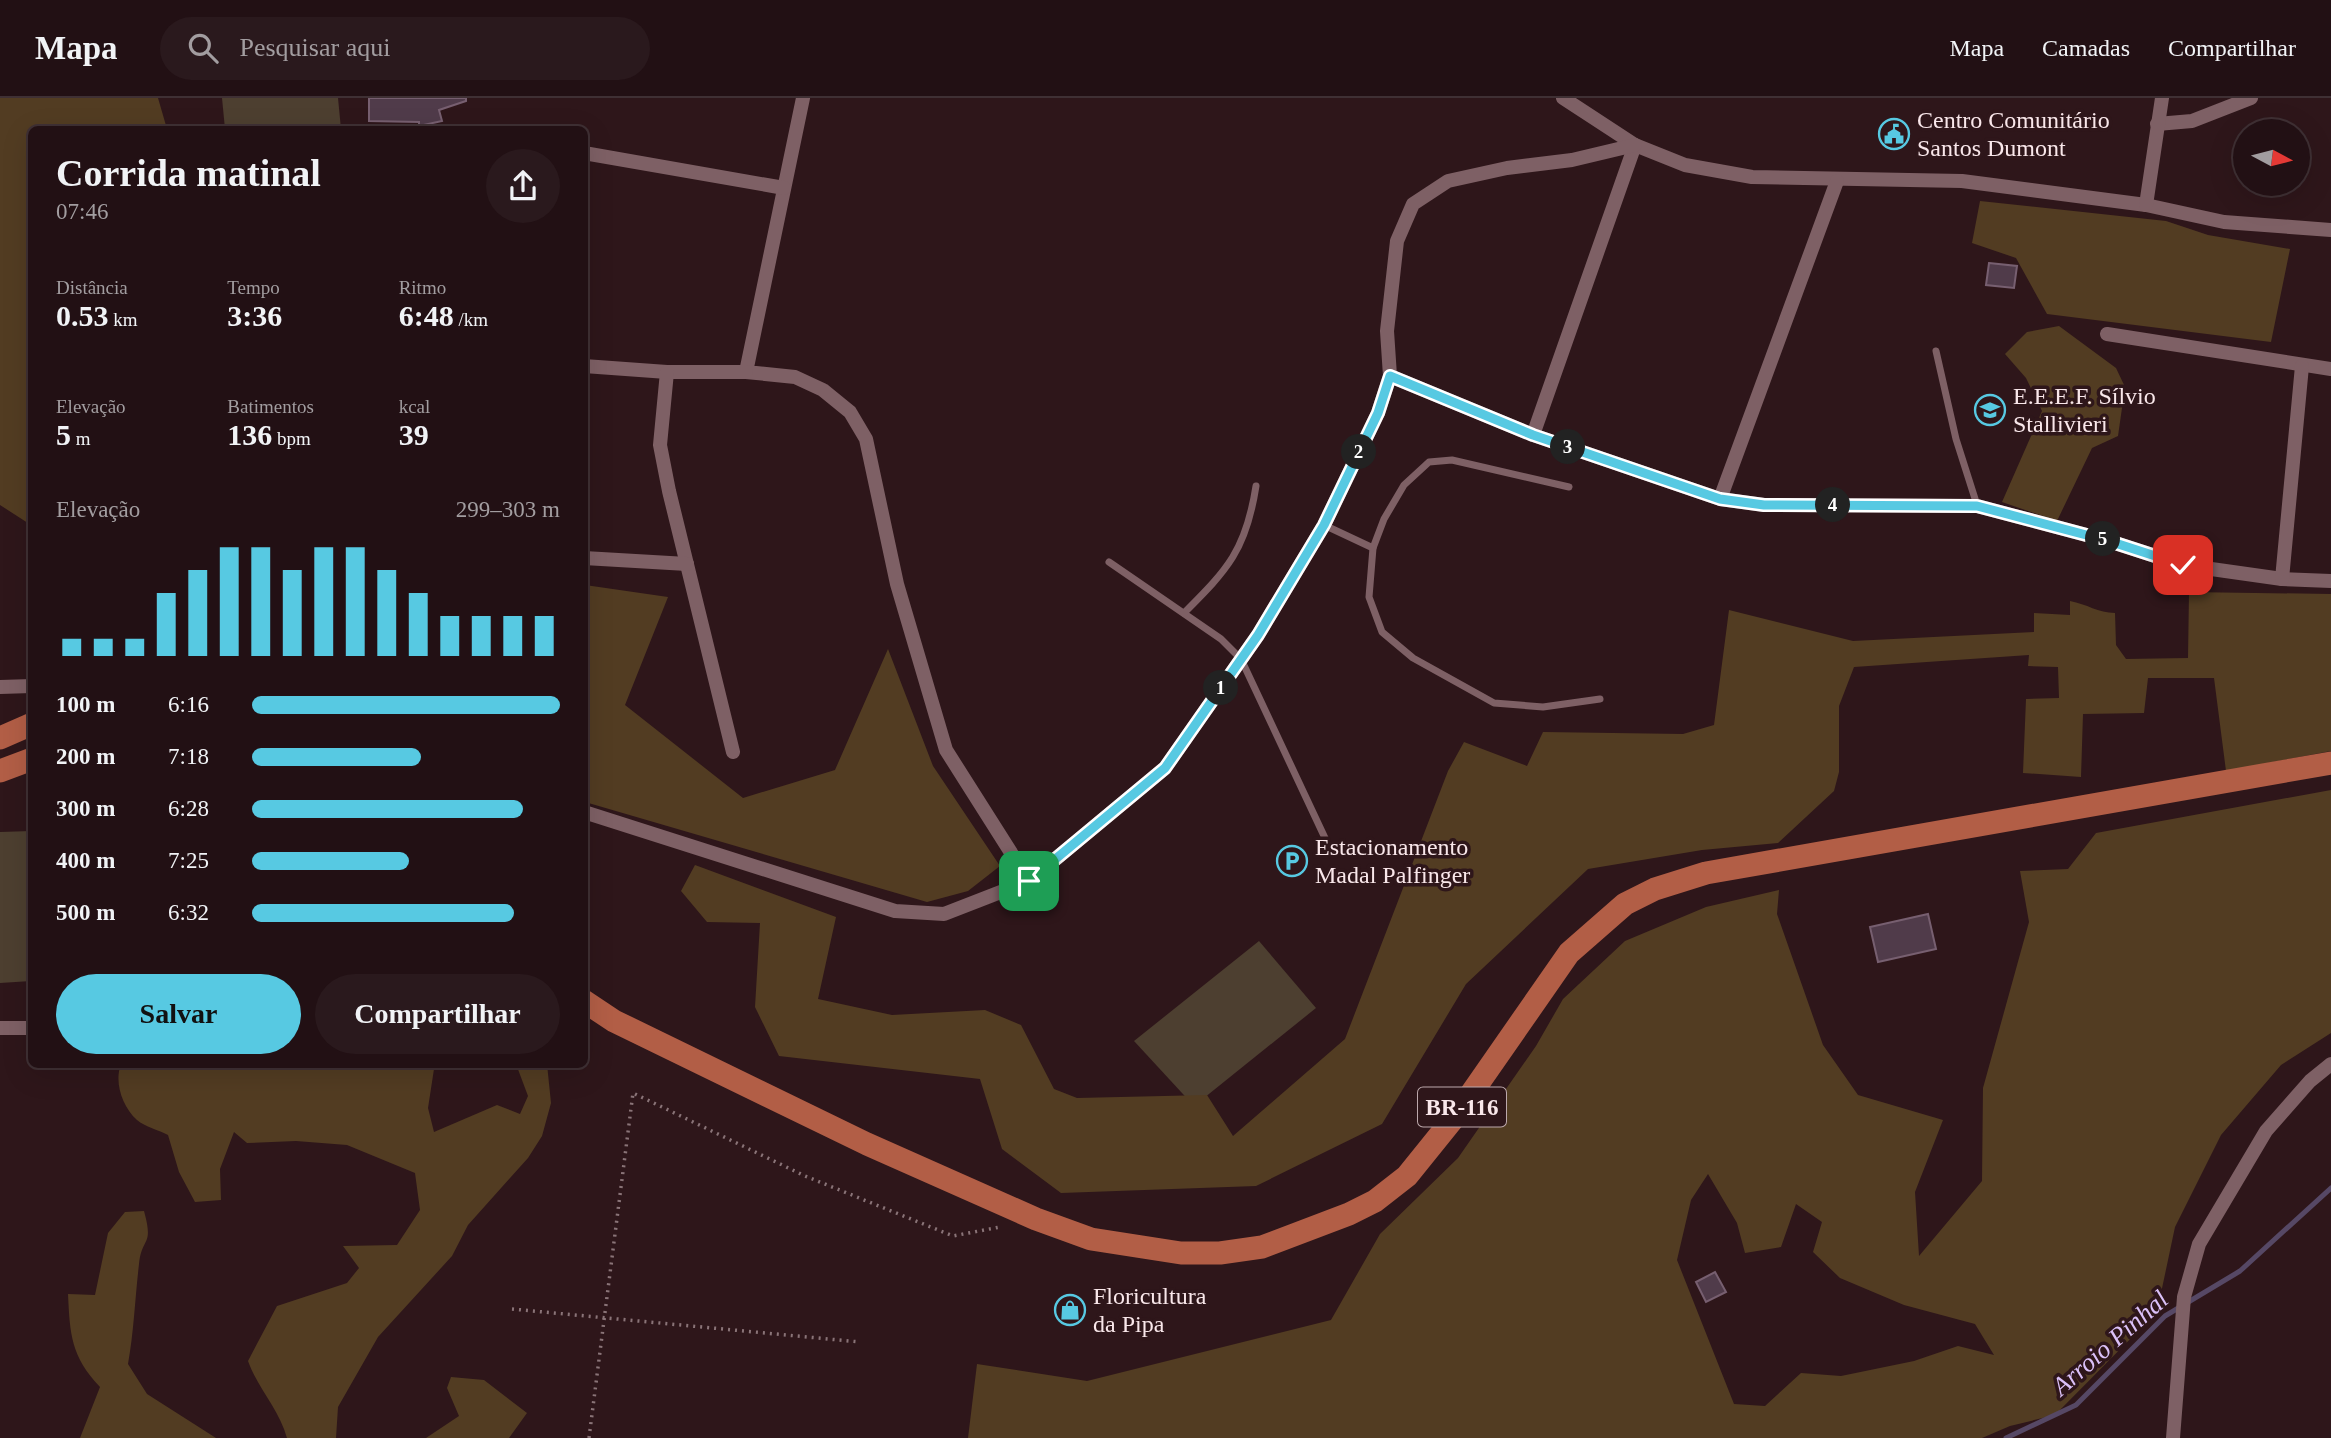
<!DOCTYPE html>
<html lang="pt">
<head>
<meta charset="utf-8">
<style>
  :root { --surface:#221014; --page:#2a191d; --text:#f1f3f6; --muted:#a29da0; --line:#3f3034; --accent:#57c9e2 }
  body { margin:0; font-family:"Times New Roman",serif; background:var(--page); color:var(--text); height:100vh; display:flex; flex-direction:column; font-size:26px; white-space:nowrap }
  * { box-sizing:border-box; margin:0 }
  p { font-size:23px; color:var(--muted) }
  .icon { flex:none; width:38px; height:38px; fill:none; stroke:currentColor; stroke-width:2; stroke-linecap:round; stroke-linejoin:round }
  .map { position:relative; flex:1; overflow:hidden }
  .details { position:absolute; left:28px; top:28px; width:560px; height:942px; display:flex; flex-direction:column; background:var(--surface); border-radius:10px; box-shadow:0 7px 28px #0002,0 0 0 2px var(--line) }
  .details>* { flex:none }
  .needle { width:46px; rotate:97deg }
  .buttons { position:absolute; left:2233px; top:21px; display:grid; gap:14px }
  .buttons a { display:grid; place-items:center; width:77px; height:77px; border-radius:50%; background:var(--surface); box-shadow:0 7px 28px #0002,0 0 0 2px var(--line); font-size:35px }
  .pin { position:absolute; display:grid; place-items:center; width:60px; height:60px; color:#fff; margin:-30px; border-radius:14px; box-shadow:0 4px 10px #0006 }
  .km { position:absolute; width:35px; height:35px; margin:-18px; border-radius:50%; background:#222; color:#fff; font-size:19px; line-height:35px; text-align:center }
  .round { display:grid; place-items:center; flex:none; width:74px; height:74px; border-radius:37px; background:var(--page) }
  .headline { display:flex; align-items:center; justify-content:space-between; height:119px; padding:0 28px }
  h1 { font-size:38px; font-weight:700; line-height:52px }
  .stats { display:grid; grid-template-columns:repeat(3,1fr); gap:10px; height:119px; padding:7px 28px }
  .stats div { display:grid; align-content:center }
  .stats b { font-size:30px; font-weight:700 }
  .stats small { font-size:19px; font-weight:400 }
  .stats p { font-size:19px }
  .chart { height:196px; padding:14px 28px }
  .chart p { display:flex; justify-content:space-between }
  .chart svg { width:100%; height:126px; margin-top:7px; stroke:var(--accent); stroke-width:6 }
  .primary-button { display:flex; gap:14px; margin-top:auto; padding:14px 28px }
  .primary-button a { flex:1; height:80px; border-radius:42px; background:var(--accent); color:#111; font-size:28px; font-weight:700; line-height:80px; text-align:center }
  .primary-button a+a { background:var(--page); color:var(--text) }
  ul { padding:0 28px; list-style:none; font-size:23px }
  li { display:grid; grid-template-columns:112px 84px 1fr; align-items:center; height:52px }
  li i { height:18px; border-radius:9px; background:var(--accent) }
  header { display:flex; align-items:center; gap:42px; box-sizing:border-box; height:98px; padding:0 35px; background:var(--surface); border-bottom:2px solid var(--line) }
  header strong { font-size:33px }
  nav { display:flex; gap:38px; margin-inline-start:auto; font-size:24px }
  .search { width:490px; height:63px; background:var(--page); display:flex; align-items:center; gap:18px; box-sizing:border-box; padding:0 24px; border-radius:38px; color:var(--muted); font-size:26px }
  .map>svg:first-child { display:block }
  .green { fill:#4d3f30 }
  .forest { fill:#523c22; fill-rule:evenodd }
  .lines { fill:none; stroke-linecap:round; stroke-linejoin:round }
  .stream { stroke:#564865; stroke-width:5 }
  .building { fill:#503b4a; stroke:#775f70; stroke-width:2 }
  .path { stroke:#8a7478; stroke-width:3.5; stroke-dasharray:2 5; stroke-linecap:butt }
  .lane { stroke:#7e6065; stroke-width:7 }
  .street { stroke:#7e6065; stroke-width:14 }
  .primary { stroke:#b25e46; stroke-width:23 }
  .route-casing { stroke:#fff; stroke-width:14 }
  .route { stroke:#57c9e2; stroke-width:9 }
  .labels { text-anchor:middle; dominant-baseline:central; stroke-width:7; stroke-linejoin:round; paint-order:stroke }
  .shield { fill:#2e161a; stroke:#bca8ac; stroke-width:2 }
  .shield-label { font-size:23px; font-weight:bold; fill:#f9e7ea }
  .poi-label { font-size:24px; fill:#f9e7ea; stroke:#2e161a; text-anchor:start }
  .water-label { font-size:26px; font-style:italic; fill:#dbc1f8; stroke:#2e161a }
</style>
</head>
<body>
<header>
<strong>Mapa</strong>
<div class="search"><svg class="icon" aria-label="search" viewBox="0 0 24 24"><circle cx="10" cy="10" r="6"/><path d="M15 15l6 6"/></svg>Pesquisar aqui</div>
<nav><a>Mapa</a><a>Camadas</a><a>Compartilhar</a></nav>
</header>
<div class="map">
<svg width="2331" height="1340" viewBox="0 0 2331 1340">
  <rect width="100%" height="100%" fill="#2e161a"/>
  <!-- green -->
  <g class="green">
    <polygon points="222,0 338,0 341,31 225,31"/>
    <polygon points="31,733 31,883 0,885 0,734"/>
    <polygon points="1259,843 1316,910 1194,1008 1134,943"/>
  </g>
  <!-- forest -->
  <g class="forest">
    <polygon points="0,0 158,0 167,31 32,32 31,427 0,407"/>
    <polygon points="1980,103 2166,123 2208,137 2290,151 2271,244 2047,216 2016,160 1972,145"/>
    <polygon points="2059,228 2116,270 2125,289 2118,338 2092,350 2057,423 2002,404 2042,313 2026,280 2005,256 2027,234"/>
    <polygon points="585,487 668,499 625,607 743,700 835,672 888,551 933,668 1000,768 968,793 927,804 585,704"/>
    <path d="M2189,494L2331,496V653L2226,673L2214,580H2148L2144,615L2083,616L2081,679L2023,675L2026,601L2059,600L2058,569L2028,568L2029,557L1854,569L1839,608V674L1834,693L1778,745L1702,752L1588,771L1466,886L1382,1026L1256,1088L1061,1095L1002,1051L980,981L779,958L755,909L760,825L707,824L681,793L695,767L836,819L818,901L892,917L985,912L1021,927L1054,991L1077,1000L1207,997L1233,1038L1345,941L1448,673L1464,644L1527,668L1543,634L1683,636L1714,627L1729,512L1853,543L2034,534V515L2070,517V503C2087,506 2098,515 2115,515L2116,547L2126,561L2188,560Z"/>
    <path d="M2331,692V935L2281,967L2221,1037L2175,1129L2157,1214L2055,1317L2010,1328L1982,1340H968L977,1266L1087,1283L1331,1222L1380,1136L1458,1060L1536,948L1563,901L1625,843L1706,809L1779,792L1777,816L1823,947L1858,997L1943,1022L1915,1094L1919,1158L1982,1083L1983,990L2029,824L2020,773L2068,771L2096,735ZM1708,1076L1737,1125L1745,1155L1781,1149L1796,1106L1822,1124L1813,1154L1840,1180L1904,1207L1975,1226L1994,1257L1958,1248L1914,1263L1841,1278L1801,1275L1765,1308L1734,1306L1677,1162L1691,1102Z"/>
    <path d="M121,966H423L434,971L428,1010L434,1034L497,1007L520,1016L528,998L516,966H547L551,1005L542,1038L528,1060L468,1127L452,1158L378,1239L338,1309L336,1340H287C279,1311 258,1291 248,1263L277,1208L347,1185L359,1170L343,1148L397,1147L420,1112L415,1075L347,1047L296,1043L247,1045L234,1034L220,1071L221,1102L195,1104L179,1074L168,1037C159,1032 145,1029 137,1022C122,1008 114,984 121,966Z"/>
    <path d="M144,1113C154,1149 142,1138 139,1166C135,1200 134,1233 128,1266L147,1296L216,1340H80L100,1289C71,1258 70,1237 68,1196L95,1197L108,1135L125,1114Z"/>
    <polygon points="451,1279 484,1282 527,1315 509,1340 426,1340 459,1318 447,1290"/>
  </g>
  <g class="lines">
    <!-- stream -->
    <polyline class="stream" points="2006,1340 2076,1307 2165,1218 2240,1173 2331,1090"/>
  </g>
  <!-- building -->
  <g class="building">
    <polygon points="369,0 466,0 466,3 439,12 442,23 419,28 419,24 369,23"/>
    <polygon points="1989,165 2017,168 2014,190 1986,187"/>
    <polygon points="1928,816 1936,851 1878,864 1870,829"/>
    <polygon points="1715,1174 1726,1194 1706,1204 1696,1184"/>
  </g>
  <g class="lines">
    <!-- path -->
    <g class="path">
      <polyline points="512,1211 860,1244"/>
      <polyline points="589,1340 633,995 805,1078 953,1138 1000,1129"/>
    </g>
    <!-- lane -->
    <g class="lane">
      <polyline points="1936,253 1956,341 1977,407"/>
      <polyline points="1569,389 1452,362 1429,364 1404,387 1384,421 1373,450 1369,499 1382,534 1413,560 1494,605 1543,609 1600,601"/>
      <polyline points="1324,427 1373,450"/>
      <polyline points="1109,464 1221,541 1241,561 1325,740"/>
      <path d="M1184,515C1228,471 1246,452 1256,388"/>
    </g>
    <!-- street -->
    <g class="street">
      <polyline points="803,0 746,274 795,279 823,292 850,314 866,341 897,486 946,652 1029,783"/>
      <polyline points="1563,0 1635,47 1685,67 1752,79 1962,83 2146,107 2224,124 2331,132"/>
      <polyline points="2157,26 2192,23 2251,0"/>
      <polyline points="584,55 784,90"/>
      <polyline points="2146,107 2162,0"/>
      <polyline points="2107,236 2331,271"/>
      <polyline points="584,268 667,274 746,274"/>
      <polyline points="667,274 660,347 669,393 733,654"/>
      <polyline points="1390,278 1533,337 1720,401 1764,407 1977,408 2109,443 2183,467 2282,481 2331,483"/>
      <polyline points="1533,337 1635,47"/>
      <polyline points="1720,401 1837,83"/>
      <polyline points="584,460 687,466"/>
      <polyline points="2282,481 2302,268"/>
      <polyline points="0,589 32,588"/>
      <polyline points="584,714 895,813 944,816 1029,783 1165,670 1258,537 1324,427 1378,315 1390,278 1387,233 1397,143 1413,106 1448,83 1507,70 1572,62 1635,47"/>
      <polyline points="0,930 32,930"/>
      <polyline points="2173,1340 2184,1199 2199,1146 2266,1033 2310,983 2331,966"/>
    </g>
    <!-- primary -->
    <g class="primary">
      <polyline points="0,640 32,626"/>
      <polyline points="0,673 32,661"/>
      <polyline points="584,903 614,923 867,1046 1036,1121 1091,1141 1181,1155 1220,1155 1262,1149 1349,1116 1375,1103 1407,1078 1457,1016 1569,855 1625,806 1655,791 1706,775 2331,665"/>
    </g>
  </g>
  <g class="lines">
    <!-- route casing -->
    <g class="route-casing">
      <polyline id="route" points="1029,783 1165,670 1258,537 1324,427 1378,315 1390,278 1533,337 1720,401 1764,407 1977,408 2109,443 2183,467"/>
    </g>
    <!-- route -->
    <use href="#route" class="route"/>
  </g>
  <!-- icons -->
  <defs>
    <g id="civic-ring" transform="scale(1.575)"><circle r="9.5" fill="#2e161a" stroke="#57c9e2" stroke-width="1.5"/><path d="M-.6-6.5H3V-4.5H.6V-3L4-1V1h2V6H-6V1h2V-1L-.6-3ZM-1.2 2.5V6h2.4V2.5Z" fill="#57c9e2"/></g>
    <g id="school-ring" transform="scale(1.575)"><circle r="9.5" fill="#2e161a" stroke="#57c9e2" stroke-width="1.5"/><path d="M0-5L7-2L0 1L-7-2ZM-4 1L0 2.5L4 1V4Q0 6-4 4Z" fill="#57c9e2"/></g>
    <g id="parking-ring" transform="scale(1.575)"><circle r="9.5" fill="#2e161a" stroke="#57c9e2" stroke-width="1.5"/><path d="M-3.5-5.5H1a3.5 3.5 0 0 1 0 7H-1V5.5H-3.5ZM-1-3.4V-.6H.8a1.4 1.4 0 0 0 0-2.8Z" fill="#57c9e2"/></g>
    <g id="shop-ring" transform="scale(1.575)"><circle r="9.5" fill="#2e161a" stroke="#57c9e2" stroke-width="1.5"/><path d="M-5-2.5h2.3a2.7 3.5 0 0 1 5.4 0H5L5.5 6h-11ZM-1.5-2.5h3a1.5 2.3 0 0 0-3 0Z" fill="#57c9e2"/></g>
  </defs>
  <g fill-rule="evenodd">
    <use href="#civic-ring" x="1894" y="36"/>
    <use href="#school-ring" x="1990" y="312"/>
    <use href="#parking-ring" x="1292" y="763"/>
    <use href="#shop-ring" x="1070" y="1212"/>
  </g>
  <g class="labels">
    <!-- shield labels -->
    <rect class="shield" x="1418" y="989.5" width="88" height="39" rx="5"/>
    <g class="shield-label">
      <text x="1462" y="1009">BR-116</text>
    </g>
    <!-- poi labels -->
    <g class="poi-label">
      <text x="1917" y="22">Centro Comunitário<tspan x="1917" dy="28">Santos Dumont</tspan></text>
      <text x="2013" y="298">E.E.E.F. Sílvio<tspan x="2013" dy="28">Stallivieri</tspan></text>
      <text x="1315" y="749">Estacionamento<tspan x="1315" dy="28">Madal Palfinger</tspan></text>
      <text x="1093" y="1198">Floricultura<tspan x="1093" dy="28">da Pipa</tspan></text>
    </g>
    <!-- water labels -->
    <g class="water-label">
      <text transform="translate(2110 1245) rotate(-41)">Arroio Pinhal</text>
    </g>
  </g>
</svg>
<div class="buttons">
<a><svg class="needle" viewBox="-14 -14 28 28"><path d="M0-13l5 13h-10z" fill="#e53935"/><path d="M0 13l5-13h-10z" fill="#a29da0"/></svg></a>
</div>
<div class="pin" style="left:1029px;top:783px;background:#1e9e55"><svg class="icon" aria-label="arrive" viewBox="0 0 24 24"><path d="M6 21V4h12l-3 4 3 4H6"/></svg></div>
<div class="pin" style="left:2183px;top:467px;background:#d93025"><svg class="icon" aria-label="check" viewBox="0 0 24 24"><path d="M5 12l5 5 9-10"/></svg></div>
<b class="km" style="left:1221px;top:590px">1</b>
<b class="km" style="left:1359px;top:354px">2</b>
<b class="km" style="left:1568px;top:349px">3</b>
<b class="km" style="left:1833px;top:407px">4</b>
<b class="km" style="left:2103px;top:441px">5</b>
<section class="details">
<div class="headline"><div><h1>Corrida matinal</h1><p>07:46</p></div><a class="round"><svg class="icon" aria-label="share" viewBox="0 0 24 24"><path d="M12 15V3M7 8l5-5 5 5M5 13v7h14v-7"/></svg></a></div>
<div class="stats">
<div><p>Distância</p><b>0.53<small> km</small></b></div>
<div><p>Tempo</p><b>3:36</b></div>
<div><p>Ritmo</p><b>6:48<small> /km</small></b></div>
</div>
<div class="stats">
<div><p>Elevação</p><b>5<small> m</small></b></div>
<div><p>Batimentos</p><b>136<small> bpm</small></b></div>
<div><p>kcal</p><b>39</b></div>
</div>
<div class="chart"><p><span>Elevação</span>299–303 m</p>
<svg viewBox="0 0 160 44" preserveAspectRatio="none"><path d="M5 44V38M15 44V38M25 44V38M35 44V22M45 44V14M55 44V6M65 44V6M75 44V14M85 44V6M95 44V6M105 44V14M115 44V22M125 44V30M135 44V30M145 44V30M155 44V30"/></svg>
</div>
<ul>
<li><b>100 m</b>6:16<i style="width:100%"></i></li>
<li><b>200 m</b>7:18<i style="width:55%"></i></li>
<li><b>300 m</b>6:28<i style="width:88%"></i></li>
<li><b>400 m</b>7:25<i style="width:51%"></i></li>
<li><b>500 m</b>6:32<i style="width:85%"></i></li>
</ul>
<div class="primary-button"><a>Salvar</a><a>Compartilhar</a></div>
</section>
</div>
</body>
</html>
